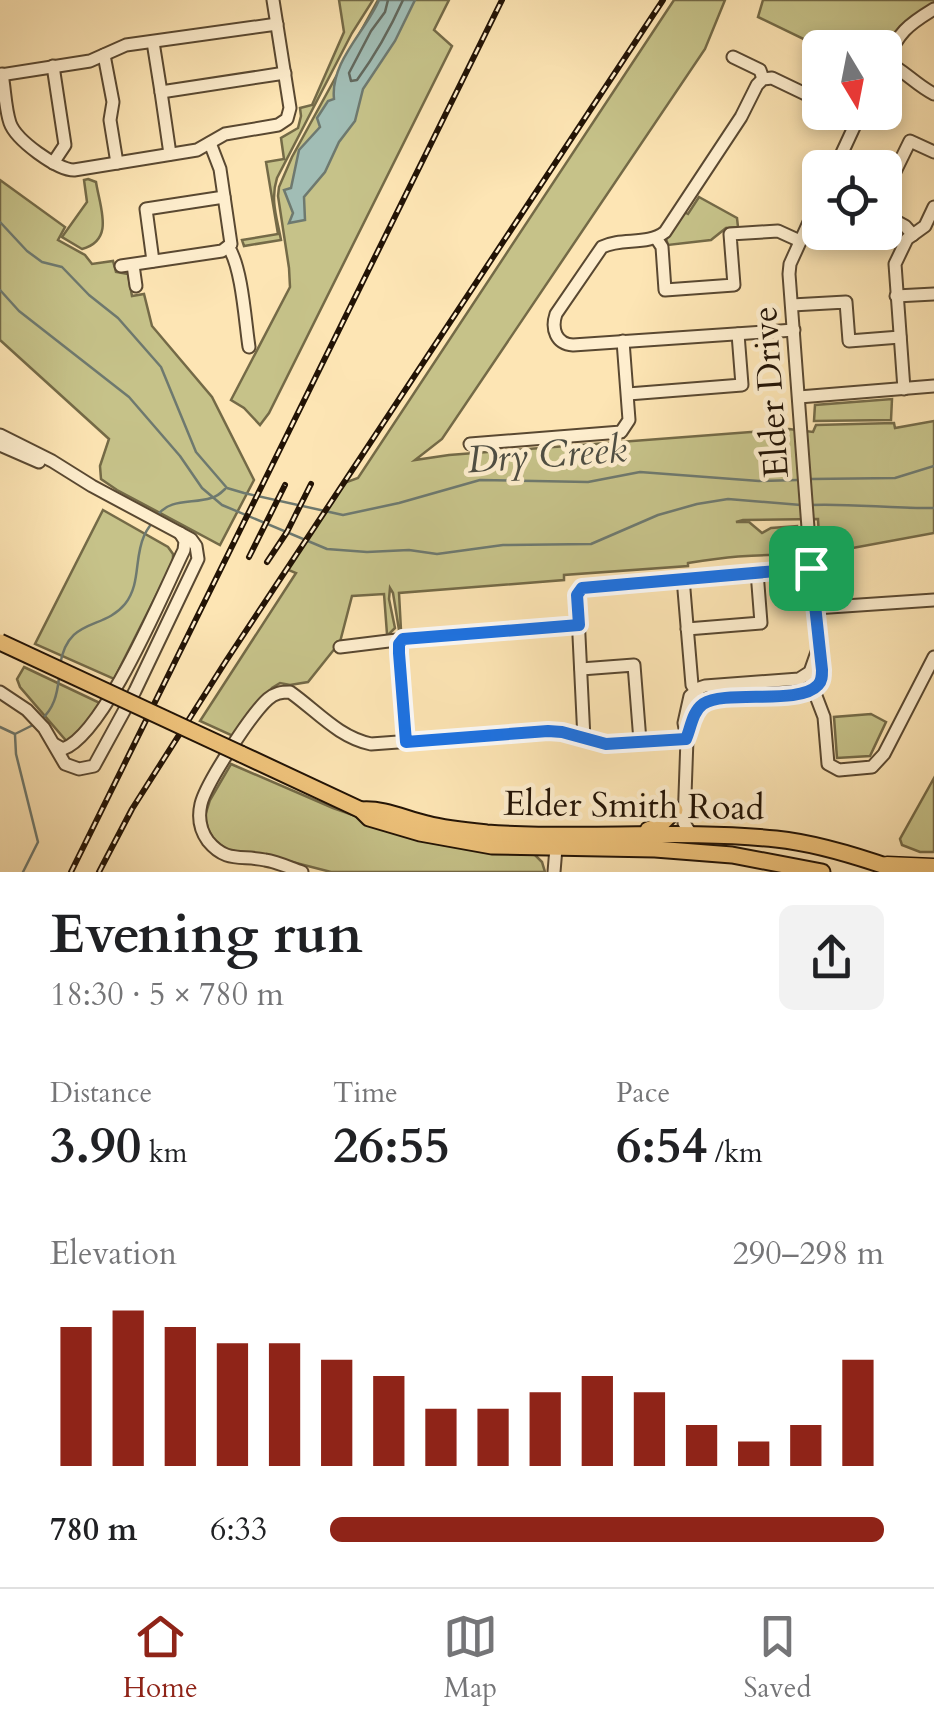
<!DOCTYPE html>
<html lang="en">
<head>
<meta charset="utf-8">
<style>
  :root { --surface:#fff; --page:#f2f2f2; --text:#202124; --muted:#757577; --line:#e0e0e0; --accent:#8f2418 }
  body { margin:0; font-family:Cardo,serif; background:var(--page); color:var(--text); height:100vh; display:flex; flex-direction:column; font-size:38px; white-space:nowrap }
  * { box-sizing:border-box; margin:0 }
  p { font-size:32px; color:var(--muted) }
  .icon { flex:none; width:55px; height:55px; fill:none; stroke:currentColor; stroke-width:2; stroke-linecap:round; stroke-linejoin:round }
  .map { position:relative; height:872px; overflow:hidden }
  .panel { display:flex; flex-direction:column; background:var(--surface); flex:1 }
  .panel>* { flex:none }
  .needle { width:65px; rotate:170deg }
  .tools { position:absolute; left:802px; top:30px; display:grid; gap:20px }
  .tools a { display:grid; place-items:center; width:100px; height:100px; border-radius:15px; background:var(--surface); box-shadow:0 5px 15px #0003; font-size:50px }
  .pin { position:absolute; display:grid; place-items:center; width:85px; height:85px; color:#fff; margin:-42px; border-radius:20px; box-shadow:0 5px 15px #0006 }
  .round { display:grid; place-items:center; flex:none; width:105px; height:105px; border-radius:15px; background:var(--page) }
  .summary { display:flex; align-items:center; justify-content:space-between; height:170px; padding:0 50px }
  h1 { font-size:55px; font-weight:600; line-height:75px }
  .figures { display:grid; grid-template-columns:repeat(3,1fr); gap:15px; height:170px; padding:10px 50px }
  .figures div { display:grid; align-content:center }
  .figures b { font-size:50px; font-weight:600 }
  .figures small { font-size:28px; font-weight:400 }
  .figures p { font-size:28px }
  .chart { height:280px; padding:20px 50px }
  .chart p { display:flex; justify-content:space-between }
  .chart svg { width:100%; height:180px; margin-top:10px; stroke:var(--accent); stroke-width:6 }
  ul { padding:0 50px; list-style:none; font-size:32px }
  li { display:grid; grid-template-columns:160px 120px 1fr; align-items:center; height:75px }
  li i { height:25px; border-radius:12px; background:var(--accent) }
  .tabs { display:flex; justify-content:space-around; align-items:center; height:140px; border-top:2px solid var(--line); background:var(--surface); font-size:28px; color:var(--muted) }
  .tabs a { display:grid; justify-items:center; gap:5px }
  .tabs .on { color:var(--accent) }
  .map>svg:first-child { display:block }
  .green { fill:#c6c289; stroke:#746a47; stroke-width:2.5 }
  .water { fill:#a1bdb5; stroke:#6e796f; stroke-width:2.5 }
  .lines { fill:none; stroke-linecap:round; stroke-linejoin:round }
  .shore { stroke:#62685d; stroke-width:2.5 }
  .stream { stroke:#6e796f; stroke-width:2.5 }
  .minor-casing { stroke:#594831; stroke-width:15 }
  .major-casing { stroke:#221305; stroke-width:19 }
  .highway-casing { stroke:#221305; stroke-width:21 }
  .minor { stroke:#feeece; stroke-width:11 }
  .major { stroke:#eec27a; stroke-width:15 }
  .highway { stroke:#eec27a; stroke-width:18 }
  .rail-casing { stroke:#221305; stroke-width:6 }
  .rail { stroke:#feeece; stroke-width:2.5; stroke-dasharray:8; stroke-linecap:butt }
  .major-bridge-casing { stroke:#221305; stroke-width:19; stroke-linecap:butt }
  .major-bridge { stroke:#eec27a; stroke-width:15 }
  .route-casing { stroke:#fff; stroke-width:20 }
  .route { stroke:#1a73e8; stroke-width:12 }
  .labels { text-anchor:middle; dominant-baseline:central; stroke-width:9; stroke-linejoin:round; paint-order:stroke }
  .street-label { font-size:35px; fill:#221305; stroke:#feeece }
  .water-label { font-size:38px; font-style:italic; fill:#4e4e43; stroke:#feeece }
</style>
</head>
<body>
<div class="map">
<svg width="934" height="872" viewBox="0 0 934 872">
  <rect width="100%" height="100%" fill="#fde5b4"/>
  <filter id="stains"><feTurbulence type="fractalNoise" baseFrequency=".002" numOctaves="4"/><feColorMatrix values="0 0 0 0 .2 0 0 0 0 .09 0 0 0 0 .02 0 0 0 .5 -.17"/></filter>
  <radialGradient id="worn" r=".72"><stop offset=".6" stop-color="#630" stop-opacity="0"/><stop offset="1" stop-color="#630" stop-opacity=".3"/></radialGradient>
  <!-- green -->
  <g class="green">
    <path d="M339,0H373L352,33L277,178C270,200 277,218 281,240L244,246L242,240L278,234L266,162L284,159L281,138L298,128L301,116L300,108L312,105L344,32Z"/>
    <polygon points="378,0 449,0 434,30 452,46 269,413 260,425 244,408 231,400 290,287 289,268 278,196 279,187 292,157"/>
    <path d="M674,0H725L705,49L442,439L415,460L449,455L789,429L813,432L816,425L894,423L895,428L934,421V533L820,554L818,519L743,520L736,522H749L762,533L771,528L797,526V540L789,541V556C756,553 720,558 688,563V566L564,575V580L399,593L401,630H399L393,593L390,588L389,599L395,628L389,634H387L384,594L352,596L340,642L308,682L290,685L280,683L272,688L233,736L200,721L296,573L286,569L344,483L358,478Z"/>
    <polygon points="763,0 934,0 934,9 906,27 885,61 885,48 820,47 758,17"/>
    <path d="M88,179L96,182C100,208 115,240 82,249L62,237L87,202L84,180Z"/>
    <polygon points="0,180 65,227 58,240 85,255 92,264 113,261 116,272 128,274 132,296 144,294 152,326 212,397 254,480 220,545 117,490 101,479 100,466 109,439 0,340"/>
    <polygon points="699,197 737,218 738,227 726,228 711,240 668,245 666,239 684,212 688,214"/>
    <polygon points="892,399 891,420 814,421 815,405"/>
    <polygon points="103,510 168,547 173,554 173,562 114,679 35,644"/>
    <polygon points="24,667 102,704 69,744 20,687 17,679"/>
    <polygon points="871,714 886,722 870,756 837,758 834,717"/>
    <polygon points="231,764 333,808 407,834 535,855 542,862 545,872 331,872 265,855 228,850 214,840 208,829 205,816 210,800"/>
    <polygon points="934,778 934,852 920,852 902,845 900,839"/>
  </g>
  <!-- water -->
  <path class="water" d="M379,0H415L395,41L363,89L355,121L339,142L325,172L304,197L305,220L289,223L293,213L284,190L291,188L299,150L320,127L317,118L328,101L334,99C330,62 366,31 379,0Z"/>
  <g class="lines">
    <!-- shore -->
    <path class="shore" d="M388,0L385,12L371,31L349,73L351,81L357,80C376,54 390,29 403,0"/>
    <!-- stream -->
    <g class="stream">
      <polyline points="0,222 27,251 42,262 62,267 89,295 118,318 161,367 196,452 227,488 244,493 343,515 399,503 480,480 588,482 640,472 759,481 798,480"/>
      <polyline points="0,290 19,311 129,397 180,456 202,488 222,505 327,549 367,552 409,550 437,554 503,545 591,544 658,515 697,504 728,499 801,505"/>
      <polyline points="811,479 895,478 934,466"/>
      <path d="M809,505C851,503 892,509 934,508"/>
      <path d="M157,516C169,498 193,504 211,498C217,497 221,493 225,489"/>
      <path d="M60,665C68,616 103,631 125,604C141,584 134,558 144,536C146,531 149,527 152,523"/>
      <path d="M41,720C54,708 57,695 59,678"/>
      <polyline points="0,727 15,734 35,724"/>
      <polyline points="15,735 16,754 38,842 23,872"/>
    </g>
    <!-- minor casing -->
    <g class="minor-casing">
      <g id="minor">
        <path d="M934,9C906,26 900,32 885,61C904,70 916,85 934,94"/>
        <polyline points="153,42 161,92 285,73"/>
        <polyline points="104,55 113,102 110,120 117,163"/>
        <polyline points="733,57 760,70 763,79"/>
        <polyline points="53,66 65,145 53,163"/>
        <path d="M2,74C5,90 5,108 10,123C16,140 57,170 74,170L197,150L225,134L278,125L287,119L290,108L273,0"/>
        <polyline points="0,75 90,61 126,45 277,24"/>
        <polyline points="161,92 170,154"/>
        <polyline points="835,168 861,112"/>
        <polyline points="885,192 910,141 934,152"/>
        <polyline points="885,215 905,226 913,235"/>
        <polyline points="656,238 662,247 665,290 734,285 730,234 778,231 800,241"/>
        <path d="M229,248C242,269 245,320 249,347"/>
        <polyline points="153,261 146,209 224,197"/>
        <polyline points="133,265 136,286"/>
        <polyline points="121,266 222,251 231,244 220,169 210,143"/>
        <polyline points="896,296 934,294"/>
        <polyline points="792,305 846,302 849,341 900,337"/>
        <path d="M794,330L573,345C556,344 551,329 556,314L602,247C622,237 647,246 665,232L741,117L757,85L763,79L772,78L820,101"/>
        <polyline points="904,389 895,264 907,239 925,226 934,207"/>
        <polyline points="628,394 742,385 738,334"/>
        <polyline points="799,397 934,386"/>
        <polyline points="0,435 52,461 92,486 191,539 196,546 198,559 135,691 94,766 79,769 65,764 44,728 27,710 0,692"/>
        <polyline points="470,444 621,432 629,420 623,341"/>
        <polyline points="0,445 39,462"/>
        <polyline points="683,578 692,685 699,696"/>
        <polyline points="815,608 934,600"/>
        <polyline points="687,629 761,623 757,572"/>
        <polyline points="403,639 399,644 406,743"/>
        <polyline points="340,647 413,638 579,625"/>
        <polyline points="581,669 634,665 640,741"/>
        <polyline points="811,683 824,717 828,764 839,770 872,767 884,754 934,657"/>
        <polyline points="584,739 577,595 582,588 811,568"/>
        <polyline points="687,739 696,710 708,701 802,692 816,687 822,677 811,568 789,274 790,264 820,198"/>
        <path d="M54,744L63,749C104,735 163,593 184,550L185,541L180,533"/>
        <polyline points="691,834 684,823 687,739 684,723 690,696 699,688 705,686 799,679 810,672 817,652"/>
        <path d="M302,872C290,868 278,862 265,860C241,855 226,863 208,841C200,830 198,817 201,804C206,783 252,713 268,699C275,693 281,692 290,692C317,711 338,737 371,744L548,731L562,732L606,744L687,739"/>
        <polyline points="554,872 556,848"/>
      </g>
    </g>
    <!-- major casing -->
    <g class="major-casing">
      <g id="major">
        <polyline points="241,754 361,810 369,818 420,833 492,846 655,849 732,855 822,872"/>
        <path d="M361,810C384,808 405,819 427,824C446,829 467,831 487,833C583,840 680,829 776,839C816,843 857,856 894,869"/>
        <polyline points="648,830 660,825 675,810"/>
      </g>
    </g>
    <!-- highway casing -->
    <g class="highway-casing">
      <polyline id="highway" points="887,866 934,868"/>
    </g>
    <!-- minor -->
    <use href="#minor" class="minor"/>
    <!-- major -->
    <use href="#major" class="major"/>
    <!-- highway -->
    <use href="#highway" class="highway"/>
    <!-- rail casing -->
    <g class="rail-casing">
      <g id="rail">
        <polyline points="249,557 285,485"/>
        <polyline points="267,562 287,532 311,484"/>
        <polyline points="71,872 502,0"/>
        <polyline points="99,872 132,809 226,661 663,0"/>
      </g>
    </g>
    <!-- rail -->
    <use href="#rail" class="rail"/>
    <!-- major-bridge casing -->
    <g class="major-bridge-casing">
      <polyline id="major-bridge" points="0,642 241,754"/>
    </g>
    <!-- major-bridge -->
    <use href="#major-bridge" class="major-bridge"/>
  </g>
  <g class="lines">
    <!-- route casing -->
    <g class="route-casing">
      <path id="route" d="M811,568L822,670C822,676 822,681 818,685C799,706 726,689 703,704C692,712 691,728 686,739L606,744L562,732L548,731L406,742L399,653V644L403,639L579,625L577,595L582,588Z"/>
    </g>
    <!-- route -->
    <use href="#route" class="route"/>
  </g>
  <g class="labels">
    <!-- street labels -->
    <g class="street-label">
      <text transform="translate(771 392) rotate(-94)">Elder Drive</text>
      <text transform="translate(634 806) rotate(1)">Elder Smith Road</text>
    </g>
    <!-- water labels -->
    <g class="water-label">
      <text transform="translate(547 455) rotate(-4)">Dry Creek</text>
    </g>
  </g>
  <rect width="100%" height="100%" filter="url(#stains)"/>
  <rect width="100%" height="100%" fill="url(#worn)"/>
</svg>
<div class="tools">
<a><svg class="needle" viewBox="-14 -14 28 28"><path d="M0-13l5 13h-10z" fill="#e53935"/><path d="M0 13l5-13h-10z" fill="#757577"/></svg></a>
<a><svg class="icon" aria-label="locate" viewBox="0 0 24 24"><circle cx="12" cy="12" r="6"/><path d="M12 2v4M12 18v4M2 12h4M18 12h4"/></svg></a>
</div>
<div class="pin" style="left:811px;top:568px;background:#1e9e55"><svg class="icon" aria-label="arrive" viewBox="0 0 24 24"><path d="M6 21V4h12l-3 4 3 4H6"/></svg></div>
</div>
<section class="panel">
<div class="summary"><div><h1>Evening run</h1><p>18:30 · 5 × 780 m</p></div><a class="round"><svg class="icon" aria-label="share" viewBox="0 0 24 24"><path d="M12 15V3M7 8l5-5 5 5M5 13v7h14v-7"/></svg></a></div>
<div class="figures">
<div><p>Distance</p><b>3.90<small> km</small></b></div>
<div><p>Time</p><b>26:55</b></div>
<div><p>Pace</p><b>6:54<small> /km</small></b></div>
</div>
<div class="chart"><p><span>Elevation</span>290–298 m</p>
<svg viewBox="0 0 160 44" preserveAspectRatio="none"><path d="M5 44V10M15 44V6M25 44V10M35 44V14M45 44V14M55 44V18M65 44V22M75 44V30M85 44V30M95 44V26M105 44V22M115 44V26M125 44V34M135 44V38M145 44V34M155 44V18"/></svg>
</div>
<ul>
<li><b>780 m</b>6:33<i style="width:100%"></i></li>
</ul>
</section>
<nav class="tabs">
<a class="on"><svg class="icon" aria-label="home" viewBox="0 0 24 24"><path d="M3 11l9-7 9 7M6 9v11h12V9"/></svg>Home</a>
<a><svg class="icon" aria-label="map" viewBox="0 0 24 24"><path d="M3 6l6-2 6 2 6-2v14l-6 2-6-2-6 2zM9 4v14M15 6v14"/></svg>Map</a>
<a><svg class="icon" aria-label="saved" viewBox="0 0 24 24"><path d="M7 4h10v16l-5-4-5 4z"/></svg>Saved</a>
</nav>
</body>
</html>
